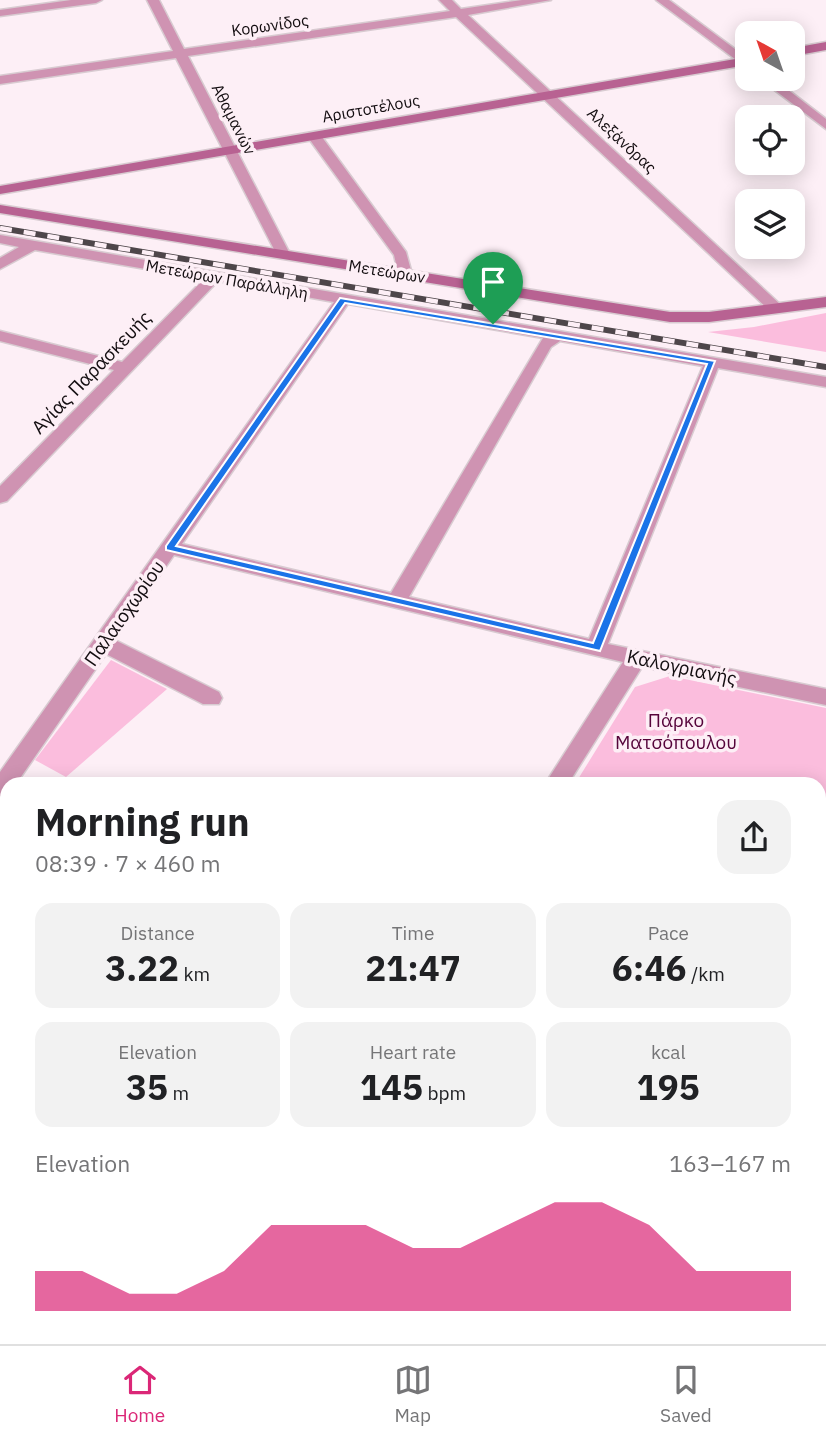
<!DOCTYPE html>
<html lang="en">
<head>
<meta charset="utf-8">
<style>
  :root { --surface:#fff; --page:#f2f2f2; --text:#202124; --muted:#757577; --line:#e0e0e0; --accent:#db2777 }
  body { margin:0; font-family:"IBM Plex Sans",sans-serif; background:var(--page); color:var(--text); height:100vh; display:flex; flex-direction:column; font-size:26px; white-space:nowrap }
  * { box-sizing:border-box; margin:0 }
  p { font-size:23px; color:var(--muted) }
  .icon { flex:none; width:38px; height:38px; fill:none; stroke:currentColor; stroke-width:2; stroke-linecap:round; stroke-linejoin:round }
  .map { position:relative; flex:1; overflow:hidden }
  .details { position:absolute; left:0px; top:777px; width:826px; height:567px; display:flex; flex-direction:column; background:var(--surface); border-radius:21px 21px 0 0; box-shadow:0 4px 18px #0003 }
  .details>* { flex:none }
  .needle { width:46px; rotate:320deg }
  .tools { position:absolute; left:735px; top:21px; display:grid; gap:14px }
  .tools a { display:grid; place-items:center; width:70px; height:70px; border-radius:14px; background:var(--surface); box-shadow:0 4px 18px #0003; font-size:35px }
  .pin { position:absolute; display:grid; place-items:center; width:60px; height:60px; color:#fff; margin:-72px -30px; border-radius:50% 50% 50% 0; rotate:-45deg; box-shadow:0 0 7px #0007 }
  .pin .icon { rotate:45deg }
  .round { display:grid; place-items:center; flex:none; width:74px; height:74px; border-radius:21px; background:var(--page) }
  .summary { display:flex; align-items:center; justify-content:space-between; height:119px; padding:0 35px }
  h1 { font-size:38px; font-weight:800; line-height:52px }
  .metrics { display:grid; grid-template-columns:repeat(3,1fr); gap:10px; height:119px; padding:7px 35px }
  .metrics div { display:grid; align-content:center; border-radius:18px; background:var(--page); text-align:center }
  .metrics b { font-size:35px; font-weight:800 }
  .metrics small { font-size:19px; font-weight:400 }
  .metrics p { font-size:19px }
  .chart { height:196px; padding:14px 35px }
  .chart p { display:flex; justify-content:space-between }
  .chart svg { width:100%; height:126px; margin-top:7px; fill:var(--accent); opacity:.7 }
  .tabs { display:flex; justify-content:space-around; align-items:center; height:98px; border-top:2px solid var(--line); background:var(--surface); font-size:19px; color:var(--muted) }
  .tabs a { display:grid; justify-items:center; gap:4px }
  .tabs .active { color:var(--accent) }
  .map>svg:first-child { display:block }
  .green { fill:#fbbddd }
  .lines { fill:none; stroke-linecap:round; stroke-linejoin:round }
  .street-casing { stroke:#d8cbd1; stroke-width:3 }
  .secondary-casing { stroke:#d8cbd1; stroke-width:3 }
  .street { fill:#cf93b2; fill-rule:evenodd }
  .secondary { fill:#b86292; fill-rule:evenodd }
  .rail-casing { stroke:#4e464a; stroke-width:6 }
  .rail { stroke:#fdeff6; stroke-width:4.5; stroke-dasharray:12; stroke-linecap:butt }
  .route { fill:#1a73e8; stroke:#fff; stroke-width:2; fill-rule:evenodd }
  .labels { text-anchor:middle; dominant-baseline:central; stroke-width:7; stroke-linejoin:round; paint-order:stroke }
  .far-street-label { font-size:16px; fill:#130d10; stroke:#fdeff6 }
  .street-label { font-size:19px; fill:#130d10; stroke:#fdeff6 }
  .park-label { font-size:19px; fill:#56053b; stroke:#fdeff6 }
</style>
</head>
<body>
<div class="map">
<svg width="826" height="1344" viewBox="0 0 826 1344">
  <rect width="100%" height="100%" fill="#fdeff6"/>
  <!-- green -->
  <g class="green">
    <polygon points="826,313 826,352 708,332 754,327"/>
    <polygon points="111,660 167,689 66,777 35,760"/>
    <polygon points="670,676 826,708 826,1344 139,1344 144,1337 819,1337 819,784 575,784 635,687"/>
  </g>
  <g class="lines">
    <!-- street casing -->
    <g class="street-casing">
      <g id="street">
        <polygon points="71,0 102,0 96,3 0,16 0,10"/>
        <polygon points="147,0 159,0 184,49 450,11 439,0 452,0 461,9 522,0 551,0 468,15 782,306 780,309 768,309 456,17 188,56 290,254 283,258 278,257 176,58 0,84 0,76 173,51"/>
        <polygon points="656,0 669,0 747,58 747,68"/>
        <polygon points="760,79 774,79 826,119 826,129"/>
        <polygon points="309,133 319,133 406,252 412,274 409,277 399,277 394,255 307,136"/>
        <path d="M0,235L826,377V387L718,368L608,644L826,689V705L642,667L568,784H545L623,662L174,555L115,640L219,692L222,698L219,704H203L106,654L16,784H7V795L0,796V772L334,302L218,281L7,501L0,503V486L114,370L0,341V331L122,362L204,279L35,250L0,269V258L19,247L0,243ZM348,304L543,338L391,593L182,544ZM560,341L703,366L589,639L409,597L551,347Z"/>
        <polygon points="7,815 7,840 0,842 0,817"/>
        <polygon points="0,948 7,951 7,1002 0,1004 0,977 6,975 0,973"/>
        <polygon points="108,1337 140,1337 137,1344 105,1344"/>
      </g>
    </g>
    <!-- secondary casing -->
    <g class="secondary-casing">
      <g id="secondary">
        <polygon points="826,42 826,50 793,56 793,48"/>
        <polygon points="747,57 747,65 0,194 0,186"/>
        <polygon points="0,205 670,312 709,312 826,297 826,307 709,322 670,322 0,213"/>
      </g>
    </g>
    <!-- street -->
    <use href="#street" class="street"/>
    <!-- secondary -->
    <use href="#secondary" class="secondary"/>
    <!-- rail casing -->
    <g class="rail-casing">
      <polyline id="rail" points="0,228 826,367"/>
    </g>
    <!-- rail -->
    <use href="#rail" class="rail"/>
  </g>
  <!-- route -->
  <path class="route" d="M340,298L715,361L600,651L166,550V546ZM345,303L707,364L593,643L176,546Z"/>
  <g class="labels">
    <!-- far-street labels -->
    <g class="far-street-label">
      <text transform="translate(270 25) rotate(-8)">Κορωνίδος</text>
      <text transform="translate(371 108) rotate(-10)">Αριστοτέλους</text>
      <text transform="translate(234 119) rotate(63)">Αθαμανών</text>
      <text transform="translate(622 140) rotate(43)">Αλεξάνδρας</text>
      <text transform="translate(387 271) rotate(9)">Μετεώρων</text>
      <text transform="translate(227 279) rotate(10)">Μετεώρων Παράλληλη</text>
    </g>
    <!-- street labels -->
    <g class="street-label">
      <text transform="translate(91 372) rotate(-46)">Αγίας Παρασκευής</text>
      <text transform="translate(124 613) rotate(-55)">Παλαιοχωρίου</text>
      <text transform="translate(682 667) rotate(12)">Καλογριανής</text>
    </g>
    <!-- park labels -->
    <g class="park-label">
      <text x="676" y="720">Πάρκο<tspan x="676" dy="22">Ματσόπουλου</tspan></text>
    </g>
  </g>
</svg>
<div class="tools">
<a><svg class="needle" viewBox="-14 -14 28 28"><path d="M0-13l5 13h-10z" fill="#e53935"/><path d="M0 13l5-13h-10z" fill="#757577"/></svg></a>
<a><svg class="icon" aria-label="locate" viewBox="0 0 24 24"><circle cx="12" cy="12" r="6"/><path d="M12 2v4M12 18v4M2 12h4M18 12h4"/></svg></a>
<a><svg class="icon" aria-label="layers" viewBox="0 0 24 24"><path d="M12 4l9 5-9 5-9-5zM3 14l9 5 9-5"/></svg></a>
</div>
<div class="pin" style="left:493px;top:324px;background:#1e9e55"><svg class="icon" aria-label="arrive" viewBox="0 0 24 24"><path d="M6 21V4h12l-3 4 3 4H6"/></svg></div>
<section class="details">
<div class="summary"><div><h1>Morning run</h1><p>08:39 · 7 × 460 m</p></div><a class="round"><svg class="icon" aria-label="share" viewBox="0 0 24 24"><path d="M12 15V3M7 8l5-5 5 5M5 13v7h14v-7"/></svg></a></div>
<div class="metrics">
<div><p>Distance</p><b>3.22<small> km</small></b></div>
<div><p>Time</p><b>21:47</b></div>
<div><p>Pace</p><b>6:46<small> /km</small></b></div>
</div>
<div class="metrics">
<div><p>Elevation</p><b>35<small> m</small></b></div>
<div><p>Heart rate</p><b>145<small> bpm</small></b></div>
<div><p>kcal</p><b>195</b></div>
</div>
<div class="chart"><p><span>Elevation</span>163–167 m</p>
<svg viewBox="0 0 160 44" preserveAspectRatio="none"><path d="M0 44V30L10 30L20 38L30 38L40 30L50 14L60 14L70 14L80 22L90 22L100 14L110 6L120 6L130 14L140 30L150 30L160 30V44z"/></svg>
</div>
</section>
</div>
<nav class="tabs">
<a class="active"><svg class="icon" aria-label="home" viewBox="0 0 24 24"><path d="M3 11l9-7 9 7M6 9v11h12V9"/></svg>Home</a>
<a><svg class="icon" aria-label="map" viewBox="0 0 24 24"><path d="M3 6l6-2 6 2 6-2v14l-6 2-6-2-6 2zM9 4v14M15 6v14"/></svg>Map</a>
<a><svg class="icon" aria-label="saved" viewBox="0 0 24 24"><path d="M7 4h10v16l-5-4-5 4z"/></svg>Saved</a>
</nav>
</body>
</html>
